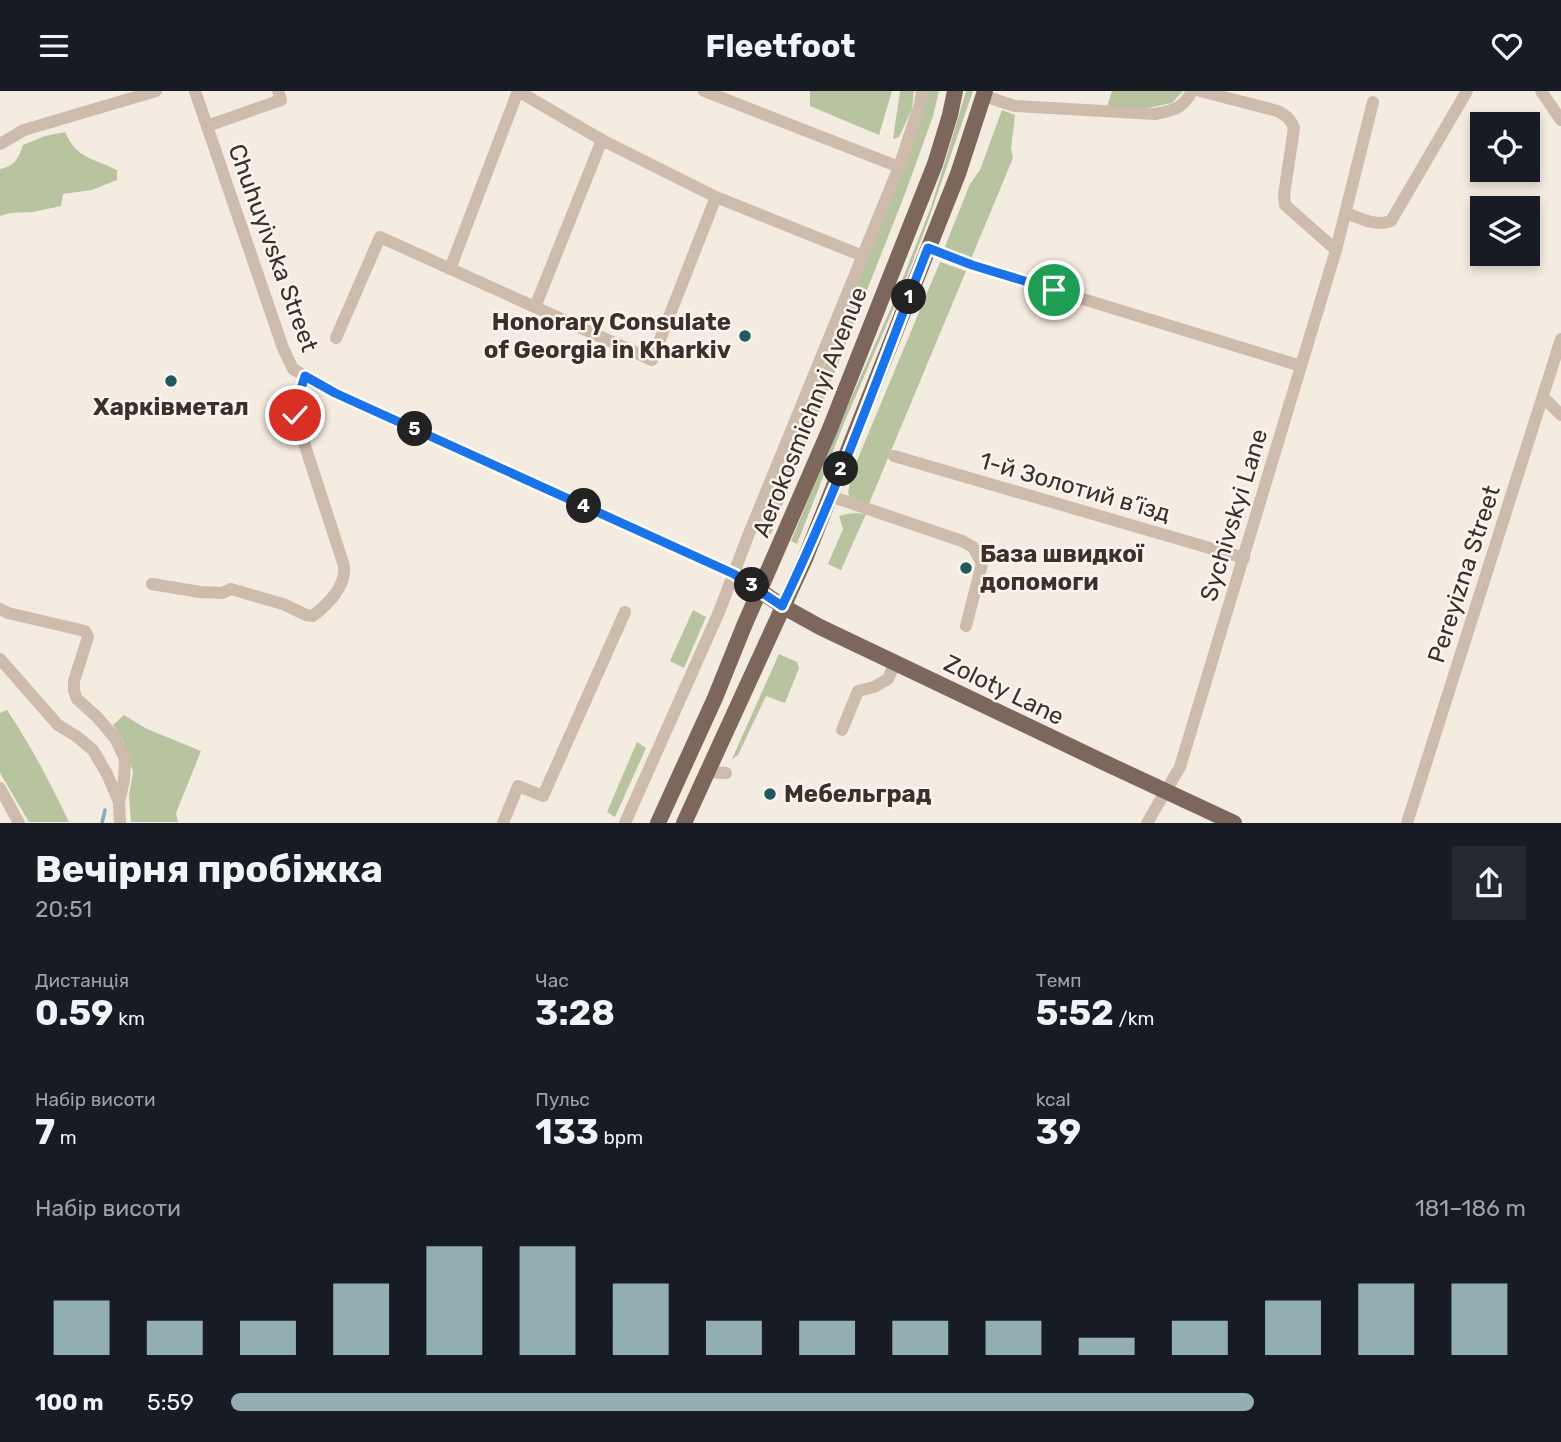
<!DOCTYPE html>
<html lang="uk">
<head>
<meta charset="utf-8">
<style>
  :root { --surface:#171b24; --page:#242831; --text:#f1f3f6; --muted:#9ea1a6; --accent:#92aeb2 }
  body { margin:0; font-family:Rubik,sans-serif; background:var(--page); color:var(--text); height:100vh; display:flex; flex-direction:column; font-size:26px; white-space:nowrap }
  * { box-sizing:border-box; margin:0 }
  p { font-size:23px; color:var(--muted) }
  .icon { flex:none; width:38px; height:38px; fill:none; stroke:currentColor; stroke-width:2; stroke-linecap:round; stroke-linejoin:round }
  .map { position:relative; height:732px; overflow:hidden }
  .side { display:flex; flex-direction:column; background:var(--surface); flex:1 }
  .side>* { flex:none }
  .buttons { position:absolute; left:1470px; top:21px; display:grid; gap:14px }
  .buttons a { display:grid; place-items:center; width:70px; height:70px; border-radius:0px; background:var(--surface); box-shadow:0 4px 10px #0003; font-size:35px }
  .pin { position:absolute; display:grid; place-items:center; width:60px; height:60px; color:#fff; margin:-30px; border:4px solid #fff; border-radius:50%; box-shadow:0 2px 7px #0007 }
  .km { position:absolute; width:35px; height:35px; margin:-18px; border-radius:50%; background:#222; color:#fff; font-size:19px; line-height:35px; text-align:center }
  .round { display:grid; place-items:center; flex:none; width:74px; height:74px; border-radius:0px; background:var(--page) }
  .overview { display:flex; align-items:center; justify-content:space-between; height:119px; padding:0 35px }
  h1 { font-size:38px; font-weight:700; line-height:52px }
  .figures { display:grid; grid-template-columns:repeat(3,1fr); gap:10px; height:119px; padding:7px 35px }
  .figures div { display:grid; align-content:center }
  .figures b { font-size:35px; font-weight:700 }
  .figures small { font-size:19px; font-weight:400 }
  .figures p { font-size:19px }
  .chart { height:196px; padding:14px 35px }
  .chart p { display:flex; justify-content:space-between }
  .chart svg { width:100%; height:126px; margin-top:7px; stroke:var(--accent); stroke-width:6 }
  ul { padding:0 35px; list-style:none; font-size:23px }
  li { display:grid; grid-template-columns:112px 84px 1fr; align-items:center; height:52px }
  li i { height:18px; border-radius:9px; background:var(--accent) }
  header { display:flex; justify-content:space-between; align-items:center; height:91px; padding:0 35px; background:var(--surface); font-size:32px; font-weight:700 }
  .map>svg:first-child { display:block }
  .green { fill:#b8c4a0 }
  .lines { fill:none; stroke-linecap:round; stroke-linejoin:round }
  .stream { stroke:#7fb0b2; stroke-width:3.5 }
  .minor { stroke:#cdbbac; stroke-width:12 }
  .major { stroke:#7d675c; stroke-width:16 }
  .route-casing { stroke:#fff; stroke-width:14 }
  .route { stroke:#1a73e8; stroke-width:9 }
  .poi-dot { fill:#1f5a5e; stroke:#fbf5ee; stroke-width:2.5 }
  .labels { text-anchor:middle; dominant-baseline:central; stroke-width:5; stroke-linejoin:round; paint-order:stroke }
  .street-label { font-size:24px; fill:#3b302b; stroke:#fbf5ee }
  .poi-label { font-size:24px; font-weight:bold; fill:#3b302b; stroke:#fbf5ee; text-anchor:start }
</style>
</head>
<body>
<header><svg class="icon" aria-label="menu" viewBox="0 0 24 24"><path d="M4 6h16M4 12h16M4 18h16"/></svg>Fleetfoot<svg class="icon" aria-label="heart" viewBox="0 0 24 24"><path d="M12 20l-8-8c-3-5 5-10 8-4 3-6 11-1 8 4z"/></svg></header>
<div class="map">
<svg width="1561" height="732" viewBox="0 0 1561 732">
  <rect width="100%" height="100%" fill="#f4ebe1"/>
  <!-- green -->
  <g class="green">
    <polygon points="810,0 892,0 879,44 810,15"/>
    <polygon points="900,0 914,0 912,18 899,46 893,48"/>
    <polygon points="927,0 939,0 933,25 906,100 771,443 757,440 855,200 925,15"/>
    <polygon points="966,0 973,0 927,133 902,198 844,332 797,453 791,450 839,335 893,212 931,116 948,61"/>
    <polygon points="1112,0 1183,0 1172,12 1148,17 1107,15"/>
    <polygon points="1002,19 1015,24 1011,58 1013,67 971,168 944,158 970,93 980,79"/>
    <path d="M65,41C77,68 93,67 117,79V89L92,99L63,103L61,115L33,121L10,122L0,125V78C15,75 18,68 23,54L45,45Z"/>
    <polygon points="940,171 966,180 868,415 852,410 848,402 851,384"/>
    <polygon points="856,422 866,423 841,479 828,473 843,438 839,425 847,423"/>
    <polygon points="693,519 706,526 684,577 670,570"/>
    <polygon points="779,563 797,571 799,577 785,612 766,605 738,664 732,668"/>
    <path d="M7,619C31,655 51,693 69,731H29L0,682V622Z"/>
    <polygon points="124,624 147,638 201,660 176,722 178,731 131,731 129,704 133,681 123,649 113,634"/>
    <polygon points="637,651 646,657 615,726 607,721"/>
  </g>
  <g class="lines">
    <!-- stream -->
    <polyline class="stream" points="102,732 105,719"/>
    <!-- minor -->
    <g class="minor">
      <polyline points="195,0 283,257 293,278 335,302 707,470 734,483 759,499"/>
      <polyline points="518,0 602,49 716,106"/>
      <polyline points="704,0 899,76"/>
      <path d="M1200,0L1278,20C1285,24 1291,28 1294,37L1284,104L1285,114L1336,159"/>
      <polyline points="1541,0 1561,29"/>
      <path d="M984,5L1015,15L1155,23C1175,19 1182,18 1192,0"/>
      <polyline points="207,35 281,9 278,0"/>
      <polyline points="0,53 24,39 156,0"/>
      <path d="M1346,122C1360,127 1377,136 1391,130L1467,0"/>
      <polyline points="928,157 972,174 1301,275"/>
      <polyline points="450,178 518,0"/>
      <polyline points="535,216 602,49"/>
      <polyline points="336,247 380,146 652,269 716,106 863,165"/>
      <polyline points="1543,306 1561,324"/>
      <polyline points="894,365 1244,467"/>
      <polyline points="830,405 962,450 973,456 982,473 966,535"/>
      <path d="M152,493L200,501L222,502L231,498L283,513L306,524L313,525C328,513 346,496 344,475L295,324V317L305,285"/>
      <polyline points="0,518 8,522 85,540 88,546 74,590 74,600 77,608 97,626 115,647 125,668 124,689 119,711 120,732"/>
      <polyline points="0,568 58,634 76,645 93,659 107,683 119,711"/>
      <polyline points="842,639 858,600 874,596 888,588 895,572"/>
      <polyline points="706,681 726,682"/>
      <polyline points="0,697 19,732"/>
      <polyline points="503,732 518,695 543,705 625,521"/>
      <polyline points="625,732 719,521 748,445 899,76 920,13 922,0"/>
      <polyline points="1147,732 1180,676 1336,159 1373,11"/>
      <polyline points="1407,732 1561,248"/>
    </g>
    <!-- major -->
    <g class="major">
      <polyline points="759,499 782,515 820,536 1101,670 1234,732"/>
      <polyline points="658,732 715,607 744,535 829,340 935,73 950,24 955,0"/>
      <polyline points="684,732 805,468 958,83 985,0"/>
    </g>
  </g>
  <g class="lines">
    <!-- route casing -->
    <g class="route-casing">
      <path id="route" d="M295,324V317L305,285L335,302L734,483L782,515C838,399 881,277 928,157L972,174L1054,199"/>
    </g>
    <!-- route -->
    <use href="#route" class="route"/>
  </g>
  <!-- markers -->
  <g class="poi-dot">
    <circle cx="745" cy="245" r="7"/>
    <circle cx="171" cy="290" r="7"/>
    <circle cx="966" cy="477" r="7"/>
    <circle cx="770" cy="703" r="7"/>
  </g>
  <g class="labels">
    <!-- street labels -->
    <g class="street-label">
      <text transform="translate(273 157) rotate(70)">Chuhuyivska Street</text>
      <text transform="translate(810 321) rotate(-68)">Aerokosmichnyi Avenue</text>
      <text transform="translate(1075 396) rotate(16)">1-й Золотий в’їзд</text>
      <text transform="translate(1234 424) rotate(-73)">Sychivskyi Lane</text>
      <text transform="translate(1464 483) rotate(-72)">Pereyizna Street</text>
      <text transform="translate(1004 599) rotate(26)">Zoloty Lane</text>
    </g>
    <!-- poi labels -->
    <g class="poi-label">
      <text x="731" y="231" text-anchor="end">Honorary Consulate<tspan x="731" dy="28">of Georgia in Kharkiv</tspan></text>
      <text x="171" y="316" text-anchor="middle">Харківметал</text>
      <text x="980" y="463">База швидкої<tspan x="980" dy="28">допомоги</tspan></text>
      <text x="784" y="703">Мебельград</text>
    </g>
  </g>
</svg>
<div class="buttons">
<a><svg class="icon" aria-label="locate" viewBox="0 0 24 24"><circle cx="12" cy="12" r="6"/><path d="M12 2v4M12 18v4M2 12h4M18 12h4"/></svg></a>
<a><svg class="icon" aria-label="layers" viewBox="0 0 24 24"><path d="M12 4l9 5-9 5-9-5zM3 14l9 5 9-5"/></svg></a>
</div>
<div class="pin" style="left:1054px;top:199px;background:#1e9e55"><svg class="icon" aria-label="arrive" viewBox="0 0 24 24"><path d="M6 21V4h12l-3 4 3 4H6"/></svg></div>
<div class="pin" style="left:295px;top:324px;background:#d93025"><svg class="icon" aria-label="check" viewBox="0 0 24 24"><path d="M5 12l5 5 9-10"/></svg></div>
<b class="km" style="left:909px;top:206px">1</b>
<b class="km" style="left:841px;top:378px">2</b>
<b class="km" style="left:752px;top:494px">3</b>
<b class="km" style="left:584px;top:415px">4</b>
<b class="km" style="left:415px;top:338px">5</b>
</div>
<section class="side">
<div class="overview"><div><h1>Вечірня пробіжка</h1><p>20:51</p></div><a class="round"><svg class="icon" aria-label="share" viewBox="0 0 24 24"><path d="M12 15V3M7 8l5-5 5 5M5 13v7h14v-7"/></svg></a></div>
<div class="figures">
<div><p>Дистанція</p><b>0.59<small> km</small></b></div>
<div><p>Час</p><b>3:28</b></div>
<div><p>Темп</p><b>5:52<small> /km</small></b></div>
</div>
<div class="figures">
<div><p>Набір висоти</p><b>7<small> m</small></b></div>
<div><p>Пульс</p><b>133<small> bpm</small></b></div>
<div><p>kcal</p><b>39</b></div>
</div>
<div class="chart"><p><span>Набір висоти</span>181–186 m</p>
<svg viewBox="0 0 160 44" preserveAspectRatio="none"><path d="M5 44V25M15 44V32M25 44V32M35 44V19M45 44V6M55 44V6M65 44V19M75 44V32M85 44V32M95 44V32M105 44V32M115 44V38M125 44V32M135 44V25M145 44V19M155 44V19"/></svg>
</div>
<ul>
<li><b>100 m</b>5:59<i style="width:79%"></i></li>
</ul>
</section>
</body>
</html>
